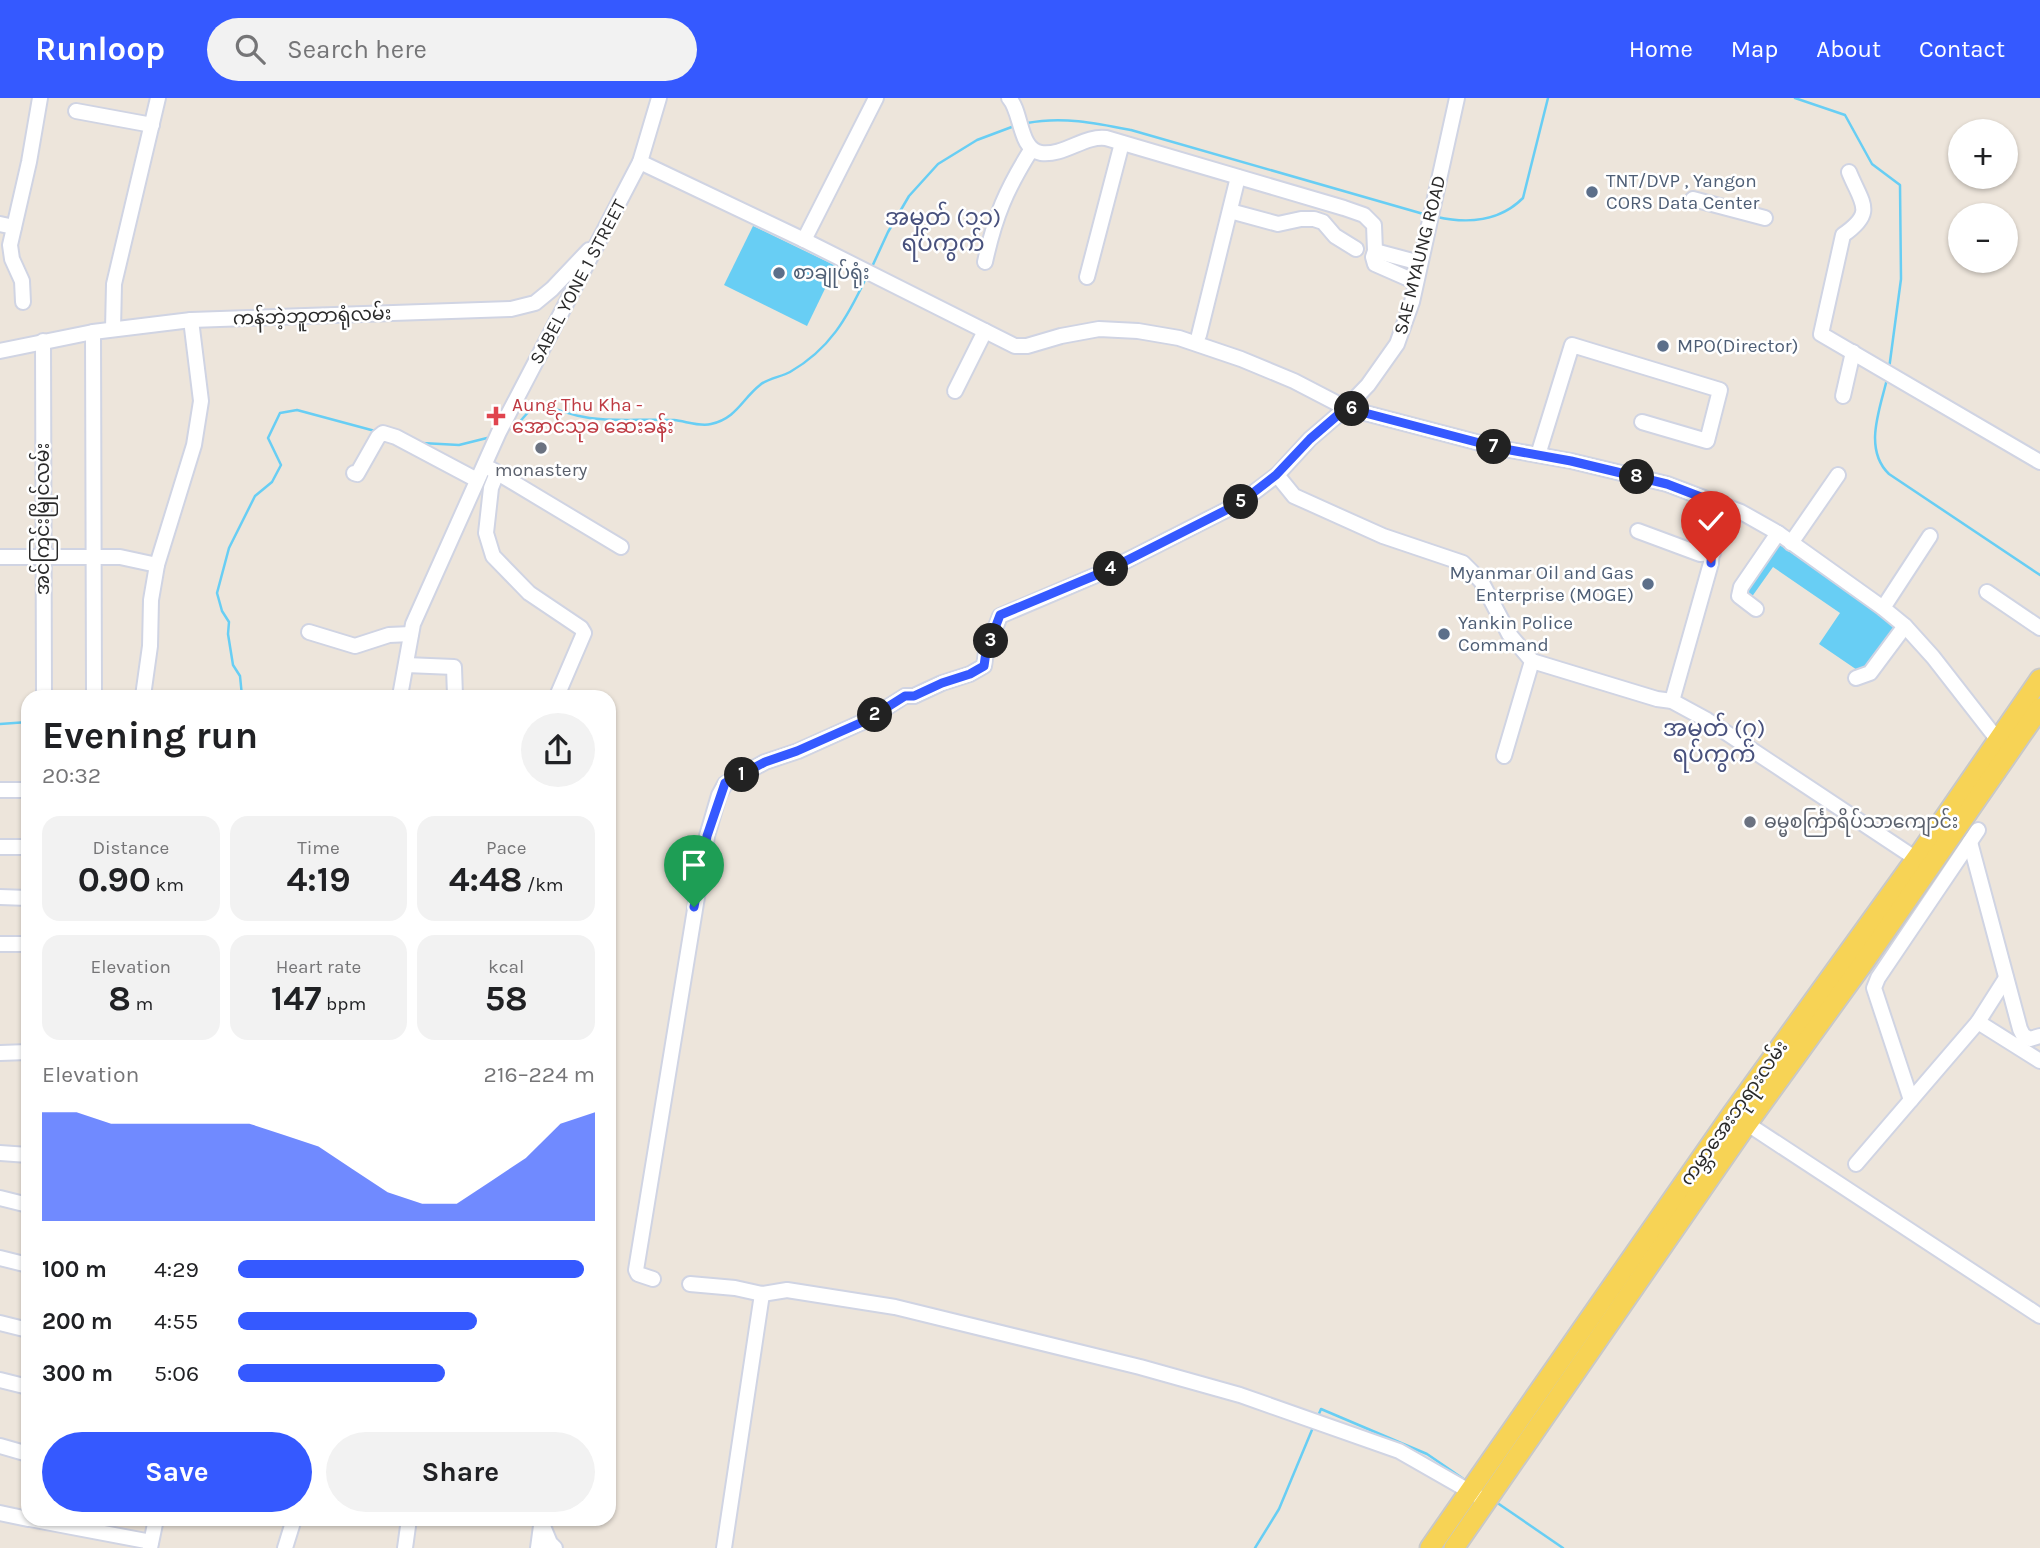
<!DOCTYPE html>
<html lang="en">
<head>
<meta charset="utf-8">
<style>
  :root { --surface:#fff; --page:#f2f2f2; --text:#202124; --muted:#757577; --accent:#3559ff }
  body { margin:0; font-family:Karla,"Noto Sans Myanmar",sans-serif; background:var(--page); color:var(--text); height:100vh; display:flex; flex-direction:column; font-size:26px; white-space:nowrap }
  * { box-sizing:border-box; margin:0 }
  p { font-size:23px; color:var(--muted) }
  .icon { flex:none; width:38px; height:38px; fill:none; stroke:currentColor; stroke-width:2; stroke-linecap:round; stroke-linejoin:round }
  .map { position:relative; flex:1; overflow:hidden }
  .details { position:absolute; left:21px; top:592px; width:595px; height:836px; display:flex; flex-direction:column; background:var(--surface); border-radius:21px; box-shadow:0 2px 5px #0004 }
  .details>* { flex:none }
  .buttons { position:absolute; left:1948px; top:21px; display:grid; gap:14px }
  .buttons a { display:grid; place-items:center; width:70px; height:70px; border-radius:50%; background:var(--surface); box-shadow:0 2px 5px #0004; font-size:35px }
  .pin { position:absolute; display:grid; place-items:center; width:60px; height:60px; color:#fff; margin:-72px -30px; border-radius:50% 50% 50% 0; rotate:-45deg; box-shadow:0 0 7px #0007 }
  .pin .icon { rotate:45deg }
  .km { position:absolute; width:35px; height:35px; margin:-18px; border-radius:50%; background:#222; color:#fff; font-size:19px; line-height:35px; text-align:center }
  .round { display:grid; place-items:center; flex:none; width:74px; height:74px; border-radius:37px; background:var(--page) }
  .overview { display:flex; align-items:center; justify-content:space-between; height:119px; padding:0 21px }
  h1 { font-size:38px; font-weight:700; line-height:52px }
  .stats { display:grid; grid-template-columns:repeat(3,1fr); gap:10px; height:119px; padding:7px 21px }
  .stats div { display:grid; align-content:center; border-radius:18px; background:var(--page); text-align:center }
  .stats b { font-size:35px; font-weight:700 }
  .stats small { font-size:19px; font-weight:400 }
  .stats p { font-size:19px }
  .chart { height:196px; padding:14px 21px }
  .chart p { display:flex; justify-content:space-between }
  .chart svg { width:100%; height:126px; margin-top:7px; fill:var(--accent); opacity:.7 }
  .button { display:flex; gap:14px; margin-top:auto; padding:14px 21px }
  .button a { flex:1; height:80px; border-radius:42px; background:var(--accent); color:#fff; font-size:28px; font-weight:700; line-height:80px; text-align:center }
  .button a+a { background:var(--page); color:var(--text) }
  ul { padding:0 21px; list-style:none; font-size:23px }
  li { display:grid; grid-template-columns:112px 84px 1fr; align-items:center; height:52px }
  li i { height:18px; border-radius:9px; background:var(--accent) }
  header { display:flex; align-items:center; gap:42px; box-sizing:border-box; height:98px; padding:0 35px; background:var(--accent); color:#fff }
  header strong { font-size:33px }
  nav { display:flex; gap:38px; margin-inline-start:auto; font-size:24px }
  .search { width:490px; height:63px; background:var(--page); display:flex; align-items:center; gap:18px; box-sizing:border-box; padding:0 24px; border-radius:38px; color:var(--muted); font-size:26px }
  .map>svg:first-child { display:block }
  .water { fill:#68cef4 }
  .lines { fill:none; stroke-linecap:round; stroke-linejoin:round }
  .stream { stroke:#68cef4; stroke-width:2.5 }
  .minor-casing { stroke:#d0d4e3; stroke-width:18 }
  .major-casing { stroke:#c8c8c8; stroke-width:23 }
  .minor { stroke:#fff; stroke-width:14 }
  .major { stroke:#f7d355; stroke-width:19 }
  .route-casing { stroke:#fff; stroke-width:14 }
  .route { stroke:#3559ff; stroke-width:9 }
  .service-dot { fill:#5c6f8a; stroke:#fff; stroke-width:2.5 }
  .health-dot { fill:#e0444e; stroke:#fff; stroke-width:2.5 }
  .worship-dot { fill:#6b7280; stroke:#fff; stroke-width:2.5 }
  .labels { text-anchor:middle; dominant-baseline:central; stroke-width:5; stroke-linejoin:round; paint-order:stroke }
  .service-label { font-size:19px; fill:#4e5e75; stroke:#fff; text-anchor:start }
  .street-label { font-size:19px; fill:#2a2a2a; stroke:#fff }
  .health-label { font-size:19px; fill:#be3a42; stroke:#fff; text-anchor:start }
  .worship-label { font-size:19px; fill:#5b616d; stroke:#fff }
  .quarter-label { font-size:23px; fill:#48517d; stroke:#fff }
</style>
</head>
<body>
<header>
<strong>Runloop</strong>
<div class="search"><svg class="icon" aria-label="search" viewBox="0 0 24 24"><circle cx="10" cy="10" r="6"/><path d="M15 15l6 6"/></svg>Search here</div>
<nav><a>Home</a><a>Map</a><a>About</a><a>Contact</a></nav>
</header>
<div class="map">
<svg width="2040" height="1450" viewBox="0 0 2040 1450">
  <rect width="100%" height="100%" fill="#ede5db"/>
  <!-- water -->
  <g class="water">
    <polygon points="753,128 836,168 807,228 724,187"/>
    <polygon points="1777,445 1896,527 1863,576 1819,546 1840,515 1773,469 1751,500 1743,495"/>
  </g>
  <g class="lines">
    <!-- stream -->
    <g class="stream">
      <polyline points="1795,0 1845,17 1872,66 1900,87 1901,181 1889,271"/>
      <path d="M1027,25C1062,18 1096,25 1131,32L1427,117"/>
      <path d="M1437,119C1468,126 1500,123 1523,100L1548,0"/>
      <polyline points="871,171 888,134 909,98 938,66 977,42 1017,27"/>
      <path d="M1887,281C1880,311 1863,351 1889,376L2040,477"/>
      <path d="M507,332L516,328L538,303C588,329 621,320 674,322C685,323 700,329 711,326C737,320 742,301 760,287C768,280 781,279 790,274C830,251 847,220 866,180"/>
      <polyline points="422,345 459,347 491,339"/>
      <polyline points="242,598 240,578 233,567 228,536 229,524 222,513 217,495 229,450 255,398 272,384 281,367 268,340 280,315 297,312 375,333"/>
      <polyline points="0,626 28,624"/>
      <polyline points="1318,1318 1321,1311 1427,1356 1468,1384"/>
      <polyline points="1496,1404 1563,1450"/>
      <polyline points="1255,1450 1279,1411 1314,1327"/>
    </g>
    <!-- minor casing -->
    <g class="minor-casing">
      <g id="minor">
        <path d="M1009,0C1022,14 1019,52 1041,55C1064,58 1085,37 1106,40L1344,110L1364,117L1374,127L1375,153L1373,159L1375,166L1416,184"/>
        <polyline points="76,13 152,27"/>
        <polyline points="640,64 804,142 1015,248 1027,248 1061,238 1099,231 1138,233 1179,240 1241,261 1294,283 1346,310 1499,350 1571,363 1667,386 1741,414 1778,435 1883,510 1905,528 1933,559 2004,650"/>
        <path d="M1849,74C1862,106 1876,114 1843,137L1821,236L2040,364"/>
        <polyline points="1693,101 1765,120"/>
        <polyline points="1230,113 1278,126 1301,121 1314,121 1323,124 1335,138 1356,151"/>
        <polyline points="0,126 14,129"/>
        <polyline points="804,142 876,0"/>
        <polyline points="1375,153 1420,165"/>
        <path d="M985,164C995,118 1006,92 1031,52"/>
        <polyline points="1087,179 1122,45"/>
        <polyline points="23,204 22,183 12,161 10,147 29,64 40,0"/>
        <polyline points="113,231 114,186 158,0"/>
        <polyline points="93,234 94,598"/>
        <polyline points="1199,237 1238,79"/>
        <polyline points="43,243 44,598"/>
        <polyline points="0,253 93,234 191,222 511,211 535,205 552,191 589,152"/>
        <polyline points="955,293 985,233"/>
        <polyline points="1843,298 1853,254"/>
        <polyline points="1538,357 1572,247 1720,292 1707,343 1642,324"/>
        <polyline points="491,371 621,449"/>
        <polyline points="354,375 357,376 378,339 383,335 396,339 477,382"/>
        <polyline points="497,375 491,390 486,435 493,458 529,495 581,530 584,535 557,598"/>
        <polyline points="1277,377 1294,398 1383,438 1463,465 1481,483 1509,536 1532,563 1504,658"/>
        <polyline points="1638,433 1700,456 1713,455"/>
        <polyline points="1791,445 1838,377"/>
        <polyline points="0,459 120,459 157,467"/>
        <polyline points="1987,494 2040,530"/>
        <polyline points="1883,510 1930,438"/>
        <polyline points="1756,511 1739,498 1741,489 1778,435"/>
        <polyline points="309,534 355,548 389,537 411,536"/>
        <polyline points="1532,563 1657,601 1672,603 1707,622 1924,766"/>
        <polyline points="406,567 454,569 455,598"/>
        <polyline points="1856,580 1870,575 1905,528"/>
        <polyline points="143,598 150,548 151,502 157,467 194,347 201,303 191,222"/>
        <polyline points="400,598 413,526 499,334 640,64 659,0"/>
        <polyline points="1672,603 1711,465 1714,404"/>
        <polyline points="0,692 28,692"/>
        <polyline points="1970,744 2020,931 2023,937 2030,941 2040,938"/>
        <polyline points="0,749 28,749"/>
        <polyline points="0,799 28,800"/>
        <polyline points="0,846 28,846"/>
        <polyline points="1978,924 2006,880"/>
        <polyline points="0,955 28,954"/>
        <polyline points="1911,1002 1874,890 1878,880 1978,732"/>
        <polyline points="1740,1021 2040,1218"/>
        <polyline points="0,1055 28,1057"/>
        <polyline points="1856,1066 1978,924 2040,963"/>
        <polyline points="0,1100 28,1107"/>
        <polyline points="0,1160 28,1167"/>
        <polyline points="653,1181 638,1176 636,1172 707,738 719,697 725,686 765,664 798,653 867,622 905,598 914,598 942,585 970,576 984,568 986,554 1000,518 1108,472 1240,405 1277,377 1310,341 1346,310 1368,287 1397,246 1412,204 1457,0"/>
        <polyline points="690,1186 735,1190 762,1196 787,1192 895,1209 1140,1269 1240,1297 1399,1353 1476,1397"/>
        <polyline points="0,1225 28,1232"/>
        <polyline points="0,1282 28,1289"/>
        <polyline points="0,1348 28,1356"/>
        <polyline points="0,1415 28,1421"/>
        <polyline points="30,1421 151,1444"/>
        <polyline points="540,1421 550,1445 555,1450"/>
        <polyline points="150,1450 156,1421"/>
        <polyline points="285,1450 294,1421"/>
        <polyline points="405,1450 409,1421"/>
        <polyline points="538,1450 541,1428"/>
        <polyline points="724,1450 762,1196"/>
      </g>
    </g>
    <!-- major casing -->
    <g class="major-casing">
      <g id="major">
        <polyline points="1430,1450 1732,1016 1923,751 2040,581"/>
        <polyline points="1454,1450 1747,1026 1862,867 2040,610"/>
      </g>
    </g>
    <!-- minor -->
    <use href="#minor" class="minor"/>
    <!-- major -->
    <use href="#major" class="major"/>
  </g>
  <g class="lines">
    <!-- route casing -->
    <g class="route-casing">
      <polyline id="route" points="694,809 707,738 725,685 765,664 797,653 867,622 905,598 914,598 942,585 970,576 984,568 986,554 1000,517 1108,472 1240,405 1276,377 1310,341 1346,310 1499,350 1571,363 1667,386 1714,404 1711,465"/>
    </g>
    <!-- route -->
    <use href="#route" class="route"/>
  </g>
  <!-- markers -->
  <g class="service-dot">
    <circle cx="1592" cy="94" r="7"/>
    <circle cx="779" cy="175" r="7"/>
    <circle cx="1663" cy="248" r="7"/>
    <circle cx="1648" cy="486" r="7"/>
    <circle cx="1444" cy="536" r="7"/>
  </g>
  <path class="health-dot" d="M492.5 307.5h7v7h7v7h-7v7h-7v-7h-7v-7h7z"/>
  <g class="worship-dot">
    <circle cx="541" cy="350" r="7"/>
    <circle cx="1750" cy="724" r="7"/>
  </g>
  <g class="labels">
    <!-- service labels -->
    <g class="service-label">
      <text x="1606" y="83">TNT/DVP , Yangon<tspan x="1606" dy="22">CORS Data Center</tspan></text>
      <text x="793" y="175">စာချုပ်ရုံး</text>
      <text x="1677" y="248">MPO(Director)</text>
      <text x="1634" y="475" text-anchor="end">Myanmar Oil and Gas<tspan x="1634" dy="22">Enterprise (MOGE)</tspan></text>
      <text x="1458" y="525">Yankin Police<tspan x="1458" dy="22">Command</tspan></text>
    </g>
    <!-- street labels -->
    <g class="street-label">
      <text transform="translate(1420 157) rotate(-76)">SAE MYAUNG ROAD</text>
      <text transform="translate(578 184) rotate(-62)">SABEL YONE 1 STREET</text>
      <text transform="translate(312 218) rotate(-2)">ကန်ဘဲ့ဘူတာရုံလမ်း</text>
      <text transform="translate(43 421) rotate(-90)">အင်ကြင်းမြိုင်လမ်း</text>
      <text transform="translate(1734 1015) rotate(-55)">ကမ္ဘာအေးဘုရားလမ်း</text>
    </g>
    <!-- health labels -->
    <g class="health-label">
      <text x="512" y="307">Aung Thu Kha -<tspan x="512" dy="22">အောင်သုခ ဆေးခန်း</tspan></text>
    </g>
    <!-- worship labels -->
    <g class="worship-label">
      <text x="541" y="372">monastery</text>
      <text x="1764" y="724" text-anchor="start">ဓမ္မစင်္ကြာရိပ်သာကျောင်း</text>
    </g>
    <!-- quarter labels -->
    <g class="quarter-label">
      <text x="943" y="119">အမှတ် (၁၁)<tspan x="943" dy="26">ရပ်ကွက်</tspan></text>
      <text x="1714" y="630">အမှတ် (၇)<tspan x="1714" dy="26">ရပ်ကွက်</tspan></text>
    </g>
  </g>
</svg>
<div class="buttons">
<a>+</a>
<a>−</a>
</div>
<div class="pin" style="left:694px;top:809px;background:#1e9e55"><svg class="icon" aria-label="arrive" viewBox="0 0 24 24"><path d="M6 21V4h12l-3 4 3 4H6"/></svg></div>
<div class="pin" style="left:1711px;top:465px;background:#d93025"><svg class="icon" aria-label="check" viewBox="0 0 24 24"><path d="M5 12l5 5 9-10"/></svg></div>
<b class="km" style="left:742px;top:677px">1</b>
<b class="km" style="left:875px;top:617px">2</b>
<b class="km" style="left:991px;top:543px">3</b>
<b class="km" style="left:1111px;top:471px">4</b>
<b class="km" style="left:1241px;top:404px">5</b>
<b class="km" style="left:1352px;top:311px">6</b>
<b class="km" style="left:1494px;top:349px">7</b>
<b class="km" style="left:1637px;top:379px">8</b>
<section class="details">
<div class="overview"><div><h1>Evening run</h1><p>20:32</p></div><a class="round"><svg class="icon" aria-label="share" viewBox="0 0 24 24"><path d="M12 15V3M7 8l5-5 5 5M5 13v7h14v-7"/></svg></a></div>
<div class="stats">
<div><p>Distance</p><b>0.90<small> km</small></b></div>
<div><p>Time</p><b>4:19</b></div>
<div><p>Pace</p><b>4:48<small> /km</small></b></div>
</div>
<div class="stats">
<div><p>Elevation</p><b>8<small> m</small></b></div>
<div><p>Heart rate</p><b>147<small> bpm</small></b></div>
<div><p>kcal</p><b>58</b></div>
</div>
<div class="chart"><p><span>Elevation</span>216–224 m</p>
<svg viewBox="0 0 160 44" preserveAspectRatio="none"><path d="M0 44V6L10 6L20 10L30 10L40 10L50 10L60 10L70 14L80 18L90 26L100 34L110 38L120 38L130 30L140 22L150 10L160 6V44z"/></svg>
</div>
<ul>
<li><b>100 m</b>4:29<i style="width:97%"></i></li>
<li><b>200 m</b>4:55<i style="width:67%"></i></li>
<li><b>300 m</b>5:06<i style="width:58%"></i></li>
</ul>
<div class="button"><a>Save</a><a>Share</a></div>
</section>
</div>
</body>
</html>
